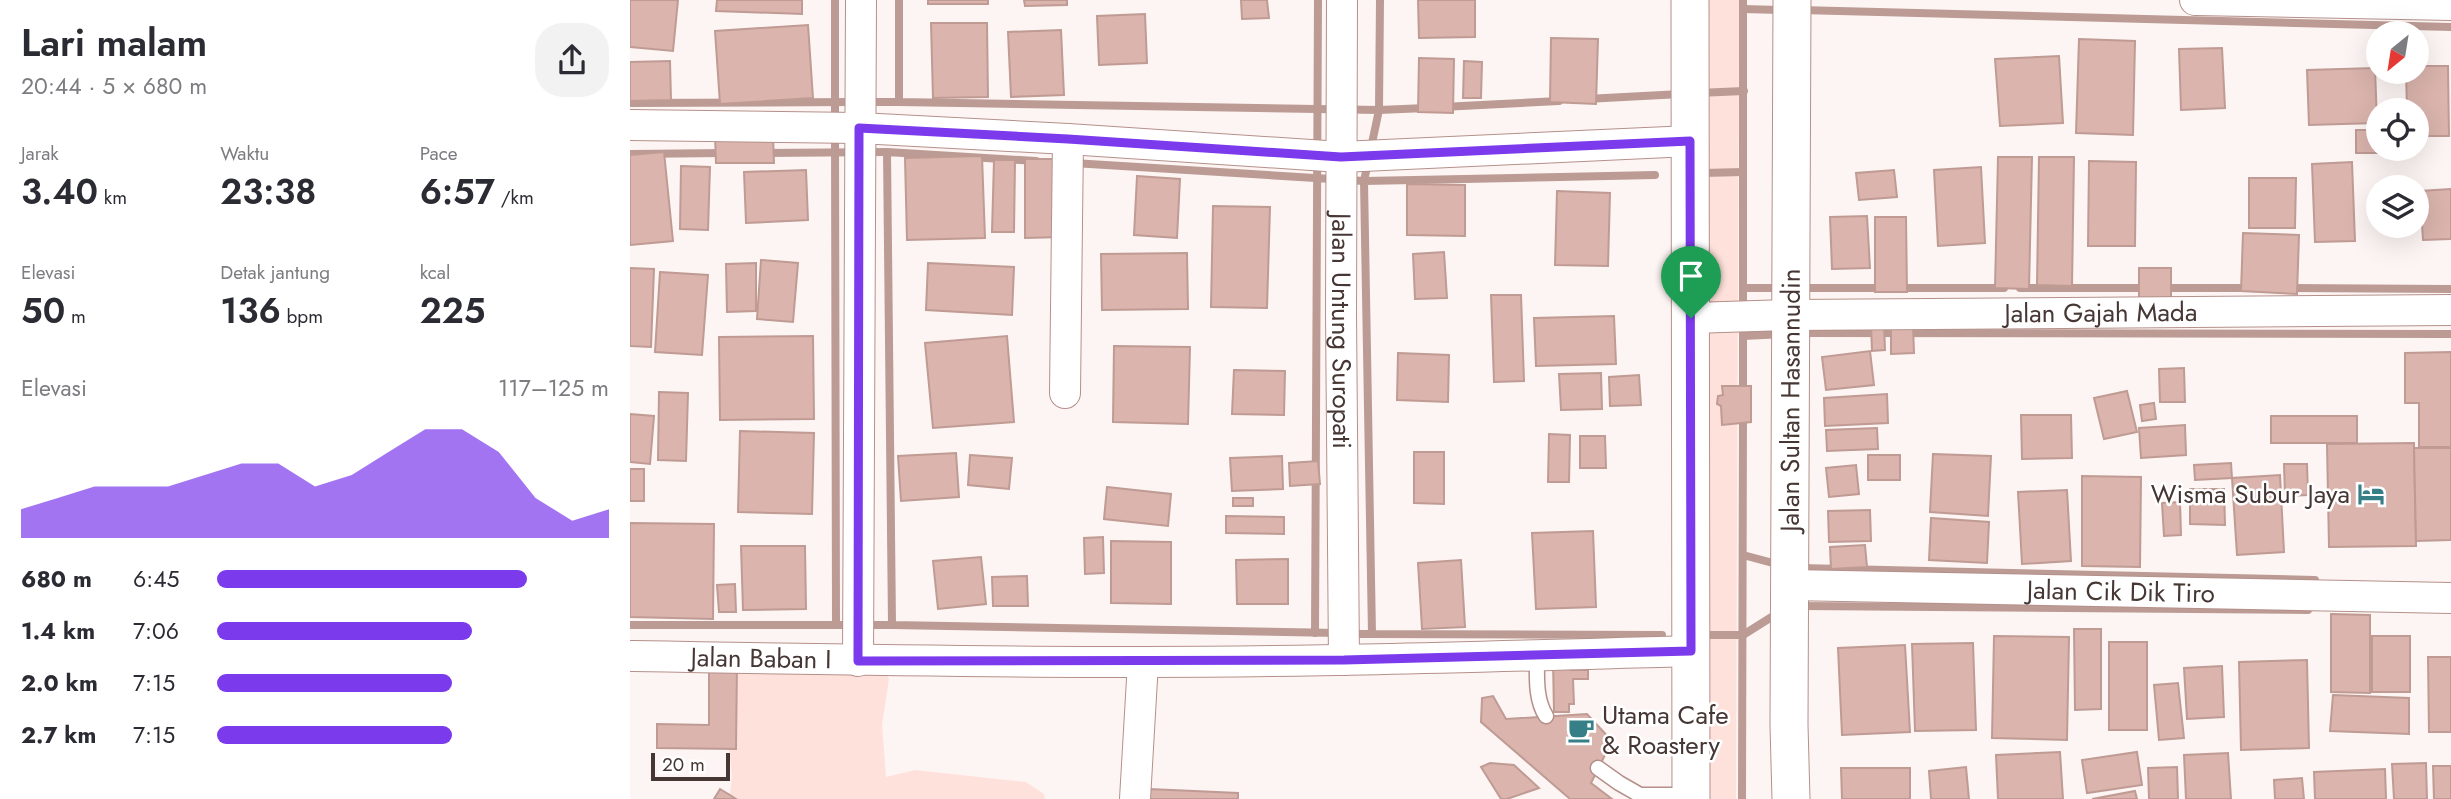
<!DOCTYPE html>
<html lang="id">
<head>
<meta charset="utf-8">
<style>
  :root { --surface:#fff; --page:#f2f2f3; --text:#2b2b33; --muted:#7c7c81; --accent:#7c3aed }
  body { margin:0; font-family:Jost,sans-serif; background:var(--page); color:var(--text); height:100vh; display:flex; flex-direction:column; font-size:26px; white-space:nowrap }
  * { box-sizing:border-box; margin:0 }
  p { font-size:23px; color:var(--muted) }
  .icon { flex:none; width:38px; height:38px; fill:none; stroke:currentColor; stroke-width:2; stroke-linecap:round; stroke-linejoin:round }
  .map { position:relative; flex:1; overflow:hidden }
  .panel { display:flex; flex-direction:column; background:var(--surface); width:630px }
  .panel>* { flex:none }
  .needle { width:46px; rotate:210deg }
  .controls { position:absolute; left:1736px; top:21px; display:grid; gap:14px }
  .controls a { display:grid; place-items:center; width:63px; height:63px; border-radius:50%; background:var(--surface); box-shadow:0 7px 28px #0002; font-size:35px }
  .scale { position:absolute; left:21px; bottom:18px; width:79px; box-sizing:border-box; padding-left:7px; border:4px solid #463734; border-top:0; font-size:19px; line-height:24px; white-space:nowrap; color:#463734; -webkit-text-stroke:5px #fff; paint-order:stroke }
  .pin { position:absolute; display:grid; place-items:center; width:60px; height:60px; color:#fff; margin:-72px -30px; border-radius:50% 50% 50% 0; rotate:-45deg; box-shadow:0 0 7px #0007 }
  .pin .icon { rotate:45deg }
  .round { display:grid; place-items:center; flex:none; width:74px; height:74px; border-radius:28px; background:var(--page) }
  .headline { display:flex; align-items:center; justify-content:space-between; height:119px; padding:0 21px }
  h1 { font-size:38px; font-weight:600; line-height:52px }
  .figures { display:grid; grid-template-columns:repeat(3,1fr); gap:10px; height:119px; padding:7px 21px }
  .figures div { display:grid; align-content:center }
  .figures b { font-size:35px; font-weight:600 }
  .figures small { font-size:19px; font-weight:400 }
  .figures p { font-size:19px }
  .chart { height:196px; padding:14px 21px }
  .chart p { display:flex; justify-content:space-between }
  .chart svg { width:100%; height:126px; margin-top:7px; fill:var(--accent); opacity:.7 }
  ul { padding:0 21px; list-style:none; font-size:23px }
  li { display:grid; grid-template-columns:112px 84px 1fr; align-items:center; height:52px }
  li i { height:18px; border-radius:9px; background:var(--accent) }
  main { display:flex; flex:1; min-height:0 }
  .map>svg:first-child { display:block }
  .green { fill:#ffe1db }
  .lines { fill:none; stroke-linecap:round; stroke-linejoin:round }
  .stream { stroke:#bc9b95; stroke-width:8 }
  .building { fill:#dab4ad; stroke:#bf9b94; stroke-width:2 }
  .service-casing { stroke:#b5908a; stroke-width:17 }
  .minor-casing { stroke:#b5908a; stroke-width:32 }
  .tertiary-casing { stroke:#b5908a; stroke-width:39 }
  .service { stroke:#fff; stroke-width:14 }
  .minor { stroke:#fff; stroke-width:30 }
  .tertiary { stroke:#fff; stroke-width:37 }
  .route-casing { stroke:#fff; stroke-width:14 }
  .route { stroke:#7c3aed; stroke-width:9 }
  .labels { text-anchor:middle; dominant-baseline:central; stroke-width:5; stroke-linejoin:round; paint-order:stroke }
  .street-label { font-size:26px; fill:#463734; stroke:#fff }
  .poi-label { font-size:26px; fill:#463734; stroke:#fff; text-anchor:end }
</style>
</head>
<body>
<main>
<section class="panel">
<div class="headline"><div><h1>Lari malam</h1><p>20:44 · 5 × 680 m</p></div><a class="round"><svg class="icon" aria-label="share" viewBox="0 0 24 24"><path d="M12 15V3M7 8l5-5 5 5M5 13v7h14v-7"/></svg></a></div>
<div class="figures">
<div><p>Jarak</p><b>3.40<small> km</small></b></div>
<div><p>Waktu</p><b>23:38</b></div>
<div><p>Pace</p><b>6:57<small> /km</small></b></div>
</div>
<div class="figures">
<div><p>Elevasi</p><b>50<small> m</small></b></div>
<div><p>Detak jantung</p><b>136<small> bpm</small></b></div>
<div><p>kcal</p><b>225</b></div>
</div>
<div class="chart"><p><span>Elevasi</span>117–125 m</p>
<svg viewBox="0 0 160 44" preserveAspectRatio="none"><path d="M0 44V34L10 30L20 26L30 26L40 26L50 22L60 18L70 18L80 26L90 22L100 14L110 6L120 6L130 14L140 30L150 38L160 34V44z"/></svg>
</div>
<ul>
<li><b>680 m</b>6:45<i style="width:79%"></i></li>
<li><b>1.4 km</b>7:06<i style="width:65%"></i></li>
<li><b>2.0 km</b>7:15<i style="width:60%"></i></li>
<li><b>2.7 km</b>7:15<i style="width:60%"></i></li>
</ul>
</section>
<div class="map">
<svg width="1821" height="799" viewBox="0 0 1821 799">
  <rect width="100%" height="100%" fill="#fdf5f3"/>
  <!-- green -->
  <g class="green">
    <polygon points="1067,0 1109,0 1106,799 1067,799"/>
    <polygon points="107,662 254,669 259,679 252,725 256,777 285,770 396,782 414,794 415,799 106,799 100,795 102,775 99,748"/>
  </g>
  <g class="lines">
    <!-- stream -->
    <g class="stream">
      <polyline points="205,0 205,121"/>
      <polyline points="269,0 269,102 749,110 734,181 443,163"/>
      <polyline points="750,0 749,110 796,108"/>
      <polyline points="1113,0 1113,310"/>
      <polyline points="1113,9 1153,10"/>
      <polyline points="1170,10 1821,27"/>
      <polyline points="1068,93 1114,91"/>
      <polyline points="956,99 1051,94"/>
      <polyline points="237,102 269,102"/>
      <polyline points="0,103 224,102"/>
      <polyline points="812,107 929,101"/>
      <polyline points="205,134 206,625"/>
      <polyline points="134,153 257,152"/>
      <polyline points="0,154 96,153"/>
      <polyline points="406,161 257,152 262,625 708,633"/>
      <polyline points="1073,173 1113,172"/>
      <polyline points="1025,175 734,181 742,634 1032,635"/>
      <polyline points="1113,288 1153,288"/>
      <polyline points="1169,288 1255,288"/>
      <polyline points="1267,288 1374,288"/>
      <polyline points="1390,288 1517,288"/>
      <polyline points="1530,288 1622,288"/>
      <polyline points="1659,288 1821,289"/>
      <polyline points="1113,322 1113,394"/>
      <polyline points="1169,333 1821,334"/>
      <polyline points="1113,336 1153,334"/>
      <polyline points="1113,555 1150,565"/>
      <polyline points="1170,568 1685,580"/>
      <polyline points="1170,606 1678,610"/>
      <polyline points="0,625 262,625"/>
      <polyline points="685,633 688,0"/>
      <polyline points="721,634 742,634"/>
      <polyline points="1075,635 1113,635 1148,613"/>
      <polyline points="1112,799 1113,413"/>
    </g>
  </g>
  <!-- building -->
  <g class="building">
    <polygon points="0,0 48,0 43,51 0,47"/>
    <polygon points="87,0 172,0 172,14 86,11"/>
    <rect x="298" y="0" width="60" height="4"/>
    <polygon points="394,0 437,0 437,5 395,6"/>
    <polygon points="611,0 637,0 639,18 612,19"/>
    <polygon points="788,0 845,0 845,37 789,38"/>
    <polygon points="515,14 517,63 469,65 467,16"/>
    <polygon points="301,23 357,23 358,97 303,98"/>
    <polygon points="178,25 183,98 90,104 85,31"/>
    <polygon points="431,30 434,95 381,97 378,32"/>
    <polygon points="921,38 968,39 966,104 920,102"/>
    <polygon points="1449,39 1505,41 1503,135 1446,133"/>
    <polygon points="1592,48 1595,108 1551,110 1549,49"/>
    <polygon points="1429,56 1433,123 1370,126 1365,59"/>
    <polygon points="789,58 824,59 823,113 788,112"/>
    <polygon points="40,61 41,100 0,101 0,62"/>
    <polygon points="834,61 852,62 851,98 833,98"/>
    <polygon points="1787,66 1818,66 1819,136 1787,136 1787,110 1777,110 1776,72 1787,72"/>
    <polygon points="1745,68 1747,123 1679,125 1677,70"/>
    <polygon points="1726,130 1748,130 1748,149 1758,149 1758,153 1726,153"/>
    <polygon points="85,135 143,135 144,163 86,163"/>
    <polygon points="34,152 43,241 0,245 0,155"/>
    <polygon points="352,156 355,238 277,240 275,158"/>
    <polygon points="1368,157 1402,157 1399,289 1365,288"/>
    <polygon points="1409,157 1444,157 1442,286 1407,285"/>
    <polygon points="395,159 433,159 434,237 395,238"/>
    <polygon points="364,160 385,160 384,232 362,232"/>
    <polygon points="1459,161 1506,162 1505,246 1458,246"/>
    <polygon points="1722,162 1725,241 1685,242 1682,164"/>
    <polygon points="51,166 80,167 78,230 50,229"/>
    <polygon points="1351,167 1355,243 1308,246 1304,170"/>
    <polygon points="176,170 178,220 116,223 114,172"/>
    <polygon points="1264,170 1267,197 1229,200 1226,173"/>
    <polygon points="507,176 550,179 547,238 504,235"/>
    <polygon points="1619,178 1666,178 1665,228 1619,228"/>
    <polygon points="777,184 835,185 835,236 777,235"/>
    <polygon points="1821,189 1821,239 1793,240 1790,191"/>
    <polygon points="927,191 980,193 978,266 925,265"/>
    <polygon points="583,206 640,207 637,308 581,307"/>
    <polygon points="1237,216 1240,268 1202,269 1200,217"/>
    <polygon points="1245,217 1276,217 1277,292 1245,292"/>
    <polygon points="1613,233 1669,235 1667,294 1611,291"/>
    <polygon points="814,252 817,298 785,299 783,254"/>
    <polygon points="557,253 558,309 472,310 471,254"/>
    <polygon points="131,260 168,263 163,322 127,319"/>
    <polygon points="126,263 126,311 97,312 96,264"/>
    <polygon points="298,263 384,267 382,315 296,310"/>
    <polygon points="0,268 24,269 21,347 0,346"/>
    <rect x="1509" y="268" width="32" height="30"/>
    <polygon points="30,272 78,275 72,355 25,352"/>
    <polygon points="861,295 891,295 894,381 864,382"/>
    <polygon points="984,316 986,364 906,366 904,318"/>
    <polygon points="1254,323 1255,350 1242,351 1241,324"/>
    <polygon points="1283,326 1284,353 1261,354 1261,327"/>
    <polygon points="183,336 184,419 90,420 89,337"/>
    <polygon points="377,336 384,422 303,428 295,343"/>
    <polygon points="484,346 560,347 558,424 483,422"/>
    <polygon points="1240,351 1244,385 1196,390 1192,357"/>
    <polygon points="1821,352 1821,447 1789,447 1789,403 1775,403 1775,353"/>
    <polygon points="768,353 819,355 818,402 767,400"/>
    <polygon points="1554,368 1555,402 1530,402 1529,369"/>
    <polygon points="604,370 655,371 654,415 602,414"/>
    <polygon points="971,373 972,409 931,410 929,374"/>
    <polygon points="1009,375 1011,405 980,406 979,377"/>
    <polygon points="1092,386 1121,386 1121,422 1092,425 1091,406 1087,404 1088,396 1093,395"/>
    <polygon points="1497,391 1507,432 1474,439 1464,398"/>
    <polygon points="29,392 58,393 56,461 28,460"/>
    <polygon points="1257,394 1258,423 1195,426 1194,398"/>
    <polygon points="1524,403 1526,419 1512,421 1510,405"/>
    <polygon points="0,414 24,416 20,464 0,462"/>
    <polygon points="1391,415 1441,415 1442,458 1392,459"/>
    <rect x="1641" y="416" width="86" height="27"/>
    <polygon points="1555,425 1556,455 1511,458 1509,428"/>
    <polygon points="1247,428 1248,449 1197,451 1196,430"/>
    <polygon points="110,431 184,433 182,514 108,512"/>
    <polygon points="919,434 940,435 939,482 918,482"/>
    <polygon points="950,436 975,436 976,468 950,468"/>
    <polygon points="1784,443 1786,546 1699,547 1697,444"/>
    <polygon points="1784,448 1821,448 1821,540 1786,541"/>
    <polygon points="784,452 814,452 814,504 784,503"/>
    <polygon points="326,453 329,497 271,501 268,456"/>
    <polygon points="1303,454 1361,456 1358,516 1300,512"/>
    <polygon points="340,455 382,458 379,489 338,485"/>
    <rect x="1238" y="455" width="32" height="25"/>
    <polygon points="652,456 653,489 602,491 600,458"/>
    <polygon points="688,461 690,484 660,486 659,463"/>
    <polygon points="1601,463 1602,478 1565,480 1564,465"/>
    <polygon points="1654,464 1677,464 1678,495 1655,496"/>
    <polygon points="1226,465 1229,494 1199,497 1196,468"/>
    <rect x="0" y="469" width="14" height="32"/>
    <polygon points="1650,475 1654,552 1607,555 1602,478"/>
    <polygon points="1452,476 1511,477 1510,567 1452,566"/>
    <polygon points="477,487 541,494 538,526 474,519"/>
    <polygon points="1560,489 1594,489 1595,525 1560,524"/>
    <polygon points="1437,490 1441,561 1392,564 1388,492"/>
    <rect x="603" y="498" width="20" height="8"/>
    <polygon points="1550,502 1551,535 1534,536 1532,503"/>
    <polygon points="1240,510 1241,541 1199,542 1198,511"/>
    <polygon points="596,516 654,517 654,534 596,533"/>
    <polygon points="1301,518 1359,522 1357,563 1299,560"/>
    <polygon points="0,523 84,524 83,619 0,617"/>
    <polygon points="963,531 966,607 906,609 902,533"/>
    <polygon points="473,537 474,573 455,574 454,538"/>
    <polygon points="481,541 541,542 541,604 481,603"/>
    <polygon points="1235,545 1237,567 1201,569 1200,547"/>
    <polygon points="111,546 175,546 176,609 113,610"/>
    <polygon points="351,557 356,604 308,609 303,561"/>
    <polygon points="658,559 658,604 607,604 606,560"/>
    <polygon points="831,560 835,627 792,629 788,563"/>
    <polygon points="397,576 398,606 363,606 362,577"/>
    <polygon points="105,584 106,612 89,612 87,585"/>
    <polygon points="1701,614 1740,615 1740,693 1701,692"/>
    <polygon points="1444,629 1471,629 1471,709 1445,710"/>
    <polygon points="1364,636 1439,637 1437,740 1362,738"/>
    <rect x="1742" y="636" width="38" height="56"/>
    <rect x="1479" y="642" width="38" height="88"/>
    <polygon points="1343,643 1346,730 1285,731 1282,644"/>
    <polygon points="1275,645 1280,732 1212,735 1208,648"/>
    <polygon points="1798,657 1821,657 1821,732 1799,732"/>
    <polygon points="940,659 940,670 958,670 958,679 943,679 944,704 939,704 939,712 924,712 923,660"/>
    <polygon points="1677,660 1679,748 1611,750 1609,662"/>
    <polygon points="79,661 107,662 106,749 27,748 27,724 79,725"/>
    <polygon points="1592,666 1594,717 1557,719 1554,668"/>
    <polygon points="1548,683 1554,738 1529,740 1524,685"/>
    <polygon points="1703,695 1779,698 1779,734 1700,731"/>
    <polygon points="863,696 876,719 957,714 982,741 961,783 982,799 940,799 851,722 852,698"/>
    <polygon points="1430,752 1433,799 1368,799 1366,755"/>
    <polygon points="1507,752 1512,785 1457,793 1452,760"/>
    <polygon points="1598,753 1601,799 1556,799 1554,755"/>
    <polygon points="860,763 884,765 909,788 877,799 871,799 851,767"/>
    <polygon points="1796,763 1797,799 1764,799 1762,764"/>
    <polygon points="1803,766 1821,766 1821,799 1804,799"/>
    <polygon points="1336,767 1339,799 1301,799 1299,771"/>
    <polygon points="1547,767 1548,799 1519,799 1518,768"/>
    <polygon points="1211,768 1280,768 1280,799 1212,799"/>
    <polygon points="1755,769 1756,799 1685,799 1684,772"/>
    <polygon points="1672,778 1674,799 1645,799 1644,780"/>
    <polygon points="90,789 100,795 106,799 84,799"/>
    <polygon points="519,789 608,793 608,799 518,799"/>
    <polygon points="1505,791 1507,799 1462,799"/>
  </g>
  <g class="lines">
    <!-- service casing -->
    <g class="service-casing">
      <g id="service">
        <path d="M907,655C907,676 905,699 916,716"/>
        <polyline points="968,768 989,783 1010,795 1060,795"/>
      </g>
    </g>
    <!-- minor casing -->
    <g class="minor-casing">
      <g id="minor">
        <path id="s1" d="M712,0L711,314L714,660"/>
        <polyline points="1565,0 1821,5"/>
        <polyline points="0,125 229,128 438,139 711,157 1060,141"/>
        <path id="s2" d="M1061,318L1161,315L1821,310"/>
        <polyline points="435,393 438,139"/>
        <path id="s3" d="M1160,585L1821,598"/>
        <path id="s4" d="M0,656C171,659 341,662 512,662C695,662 878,656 1061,651"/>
        <polyline points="228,661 231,0"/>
        <polyline points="505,799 513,662"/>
      </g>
    </g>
    <!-- tertiary casing -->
    <g class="tertiary-casing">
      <g id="tertiary">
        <polyline points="1060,0 1061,799"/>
        <path id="s5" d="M1161,799L1159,725L1162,0"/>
      </g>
    </g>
    <!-- service -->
    <use href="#service" class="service"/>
    <!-- minor -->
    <use href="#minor" class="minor"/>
    <!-- tertiary -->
    <use href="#tertiary" class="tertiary"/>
  </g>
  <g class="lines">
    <!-- route casing -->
    <g class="route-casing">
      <polygon id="route" points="229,128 438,139 711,157 1060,141 1061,651 714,660 228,661"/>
    </g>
    <!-- route -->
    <use href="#route" class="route"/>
  </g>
  <!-- icons -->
  <defs>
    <g id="hotel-bare" transform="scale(2.1)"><path d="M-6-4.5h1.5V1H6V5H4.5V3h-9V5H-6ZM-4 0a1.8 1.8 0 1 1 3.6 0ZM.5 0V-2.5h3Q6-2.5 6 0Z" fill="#377f86" stroke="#fff" stroke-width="2.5" paint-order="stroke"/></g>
    <g id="cafe-bare" transform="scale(2.1)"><path d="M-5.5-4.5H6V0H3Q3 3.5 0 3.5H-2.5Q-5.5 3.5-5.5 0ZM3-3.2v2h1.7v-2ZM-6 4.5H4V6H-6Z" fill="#377f86" stroke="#fff" stroke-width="2.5" paint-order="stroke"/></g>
  </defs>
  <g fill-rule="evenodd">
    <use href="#hotel-bare" x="1741" y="494"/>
    <use href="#cafe-bare" x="951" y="730"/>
  </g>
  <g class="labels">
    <!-- street labels -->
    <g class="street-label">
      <text stroke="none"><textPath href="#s2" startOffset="410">Jalan Gajah Mada</textPath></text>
      <text stroke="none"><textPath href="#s1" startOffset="331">Jalan Untung Suropati</textPath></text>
      <text stroke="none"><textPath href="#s5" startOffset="399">Jalan Sultan Hasannudin</textPath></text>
      <text stroke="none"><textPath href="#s3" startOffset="331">Jalan Cik Dik Tiro</textPath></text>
      <text stroke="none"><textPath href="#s4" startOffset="131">Jalan Baban I</textPath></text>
    </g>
    <!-- poi labels -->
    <g class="poi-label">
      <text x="1720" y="494">Wisma Subur Jaya</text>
      <text x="972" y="715" text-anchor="start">Utama Cafe<tspan x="972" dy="30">&amp; Roastery</tspan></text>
    </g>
  </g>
</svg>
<div class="controls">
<a><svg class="needle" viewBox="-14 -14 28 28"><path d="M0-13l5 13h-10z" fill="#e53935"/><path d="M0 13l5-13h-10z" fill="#7c7c81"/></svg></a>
<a><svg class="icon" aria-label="locate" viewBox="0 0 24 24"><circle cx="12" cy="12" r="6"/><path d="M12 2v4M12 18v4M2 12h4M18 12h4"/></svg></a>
<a><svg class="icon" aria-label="layers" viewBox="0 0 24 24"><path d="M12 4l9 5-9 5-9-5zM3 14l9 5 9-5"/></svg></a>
</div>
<div class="scale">20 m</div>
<div class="pin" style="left:1061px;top:318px;background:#1e9e55"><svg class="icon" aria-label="arrive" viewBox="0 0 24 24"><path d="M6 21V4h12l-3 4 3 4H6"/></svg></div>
</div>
</main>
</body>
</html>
